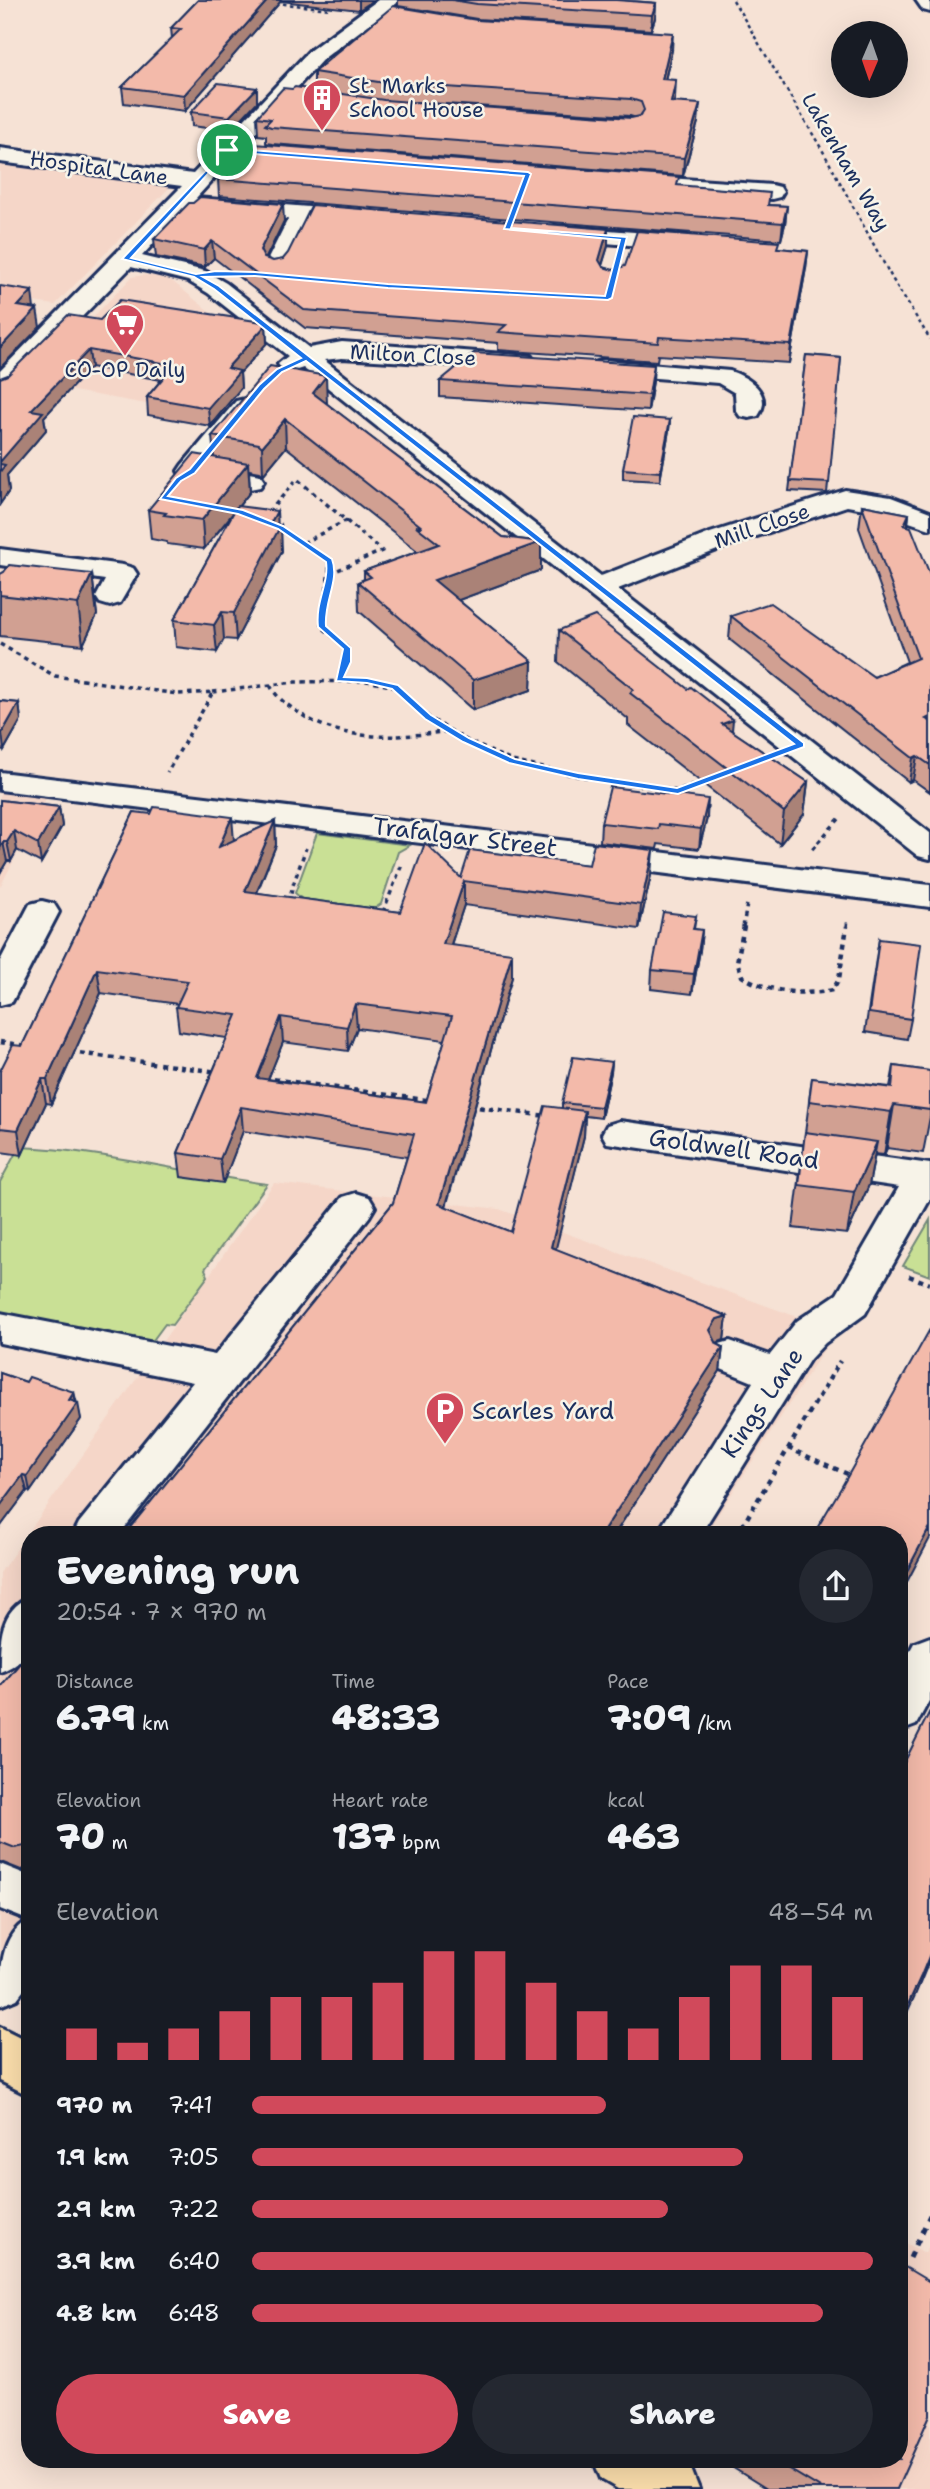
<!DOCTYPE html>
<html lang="en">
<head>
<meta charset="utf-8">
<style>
  :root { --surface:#171b24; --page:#242831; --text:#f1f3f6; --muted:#9ea1a6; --accent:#d1495b }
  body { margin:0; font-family:"Shantell Sans",sans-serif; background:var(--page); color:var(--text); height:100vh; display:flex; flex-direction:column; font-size:26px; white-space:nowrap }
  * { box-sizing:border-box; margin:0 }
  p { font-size:23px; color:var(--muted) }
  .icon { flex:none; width:38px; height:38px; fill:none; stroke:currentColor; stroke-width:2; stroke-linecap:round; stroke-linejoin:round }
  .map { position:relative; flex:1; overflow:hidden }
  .sheet { position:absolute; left:21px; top:1526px; width:887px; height:942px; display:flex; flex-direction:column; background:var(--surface); border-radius:28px; box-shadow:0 7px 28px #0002 }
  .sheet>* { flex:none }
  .needle { width:46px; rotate:182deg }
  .buttons { position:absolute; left:831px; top:21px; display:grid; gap:14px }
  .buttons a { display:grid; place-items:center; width:77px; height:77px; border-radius:50%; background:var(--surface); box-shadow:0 7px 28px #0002; font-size:35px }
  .pin { position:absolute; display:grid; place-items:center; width:60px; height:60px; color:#fff; margin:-30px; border:4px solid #fff; border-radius:50%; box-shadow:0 2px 7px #0007 }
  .round { display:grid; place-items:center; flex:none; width:74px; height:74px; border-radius:37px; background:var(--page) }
  .head { display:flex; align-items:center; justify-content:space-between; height:119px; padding:0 35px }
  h1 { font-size:38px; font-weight:800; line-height:52px }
  .stats { display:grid; grid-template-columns:repeat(3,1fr); gap:10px; height:119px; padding:7px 35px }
  .stats div { display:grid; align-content:center }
  .stats b { font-size:35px; font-weight:800 }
  .stats small { font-size:19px; font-weight:400 }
  .stats p { font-size:19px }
  .chart { height:196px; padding:14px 35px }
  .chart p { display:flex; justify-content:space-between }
  .chart svg { width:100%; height:126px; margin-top:7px; stroke:var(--accent); stroke-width:6 }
  .button { display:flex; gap:14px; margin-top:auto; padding:14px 35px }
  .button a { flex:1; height:80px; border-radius:42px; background:var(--accent); color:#fff; font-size:28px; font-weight:800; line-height:80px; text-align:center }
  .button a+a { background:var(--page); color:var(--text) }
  ul { padding:0 35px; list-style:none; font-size:23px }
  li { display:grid; grid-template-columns:112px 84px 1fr; align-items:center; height:52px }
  li i { height:18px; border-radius:9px; background:var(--accent) }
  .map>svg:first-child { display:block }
  .built { fill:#f5d6c8 }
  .green { fill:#c9e095; stroke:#72887a; stroke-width:2 }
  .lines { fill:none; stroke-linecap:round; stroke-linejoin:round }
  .minor-casing { stroke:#1b2f5e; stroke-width:6 }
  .major-casing { stroke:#1b2f5e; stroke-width:6 }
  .path-far3 { stroke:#1b2f5e; stroke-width:2.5; stroke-dasharray:3.5 3.5; stroke-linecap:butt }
  .path-far2 { stroke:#1b2f5e; stroke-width:3.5; stroke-dasharray:4.5 4.5; stroke-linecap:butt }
  .path-far1 { stroke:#1b2f5e; stroke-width:4.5; stroke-dasharray:5 5; stroke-linecap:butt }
  .path { stroke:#1b2f5e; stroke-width:5; stroke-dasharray:7 7; stroke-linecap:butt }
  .minor { fill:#f7f3e8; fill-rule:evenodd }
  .major { fill:#faddab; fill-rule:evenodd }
  .wall { fill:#d1a092; stroke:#1b2f5e; stroke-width:2; fill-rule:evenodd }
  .shaded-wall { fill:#aa8277; stroke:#1b2f5e; stroke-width:2 }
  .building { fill:#f3baaa; stroke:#1b2f5e; stroke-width:2; fill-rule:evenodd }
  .route { fill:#1a73e8; stroke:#fff; stroke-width:2; fill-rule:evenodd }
  .labels { text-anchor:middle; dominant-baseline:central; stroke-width:5; stroke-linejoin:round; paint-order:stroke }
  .far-poi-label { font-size:21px; fill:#1b2f5e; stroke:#f7f3e8; text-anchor:start }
  .far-street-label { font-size:21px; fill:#1b2f5e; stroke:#f7f3e8 }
  .street-label { font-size:24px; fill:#1b2f5e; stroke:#f7f3e8 }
  .poi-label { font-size:24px; fill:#1b2f5e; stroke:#f7f3e8; text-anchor:start }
</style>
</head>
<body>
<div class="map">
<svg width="930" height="2489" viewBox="0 0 930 2489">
  <rect width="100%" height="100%" fill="#f6e2d5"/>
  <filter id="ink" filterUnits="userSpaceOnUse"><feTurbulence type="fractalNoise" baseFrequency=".0143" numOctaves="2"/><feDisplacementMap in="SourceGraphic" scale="14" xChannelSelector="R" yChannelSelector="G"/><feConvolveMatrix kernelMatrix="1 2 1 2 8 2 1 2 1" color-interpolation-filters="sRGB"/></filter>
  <g filter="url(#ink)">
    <!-- built -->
    <g class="built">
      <polygon points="0,165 170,187 55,305 0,297"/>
      <polygon points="145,275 159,276 172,281 226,325 152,405 29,383 132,277"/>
      <polygon points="0,772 56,779 0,887"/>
      <polygon points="274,1183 499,1209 836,1331 705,1535 30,1535 30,1971 0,1951 0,1573"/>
      <polygon points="900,2240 925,2253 930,2244 930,2489 856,2489 900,2459"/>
    </g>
    <!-- green -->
    <g class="green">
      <polygon points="317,833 410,845 398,852 381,904 374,909 303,900 295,893"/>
      <path d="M19,1147C103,1150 184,1173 267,1184L205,1269L208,1276L172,1325L165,1324L145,1351L0,1322V1182Z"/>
      <polygon points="930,1220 930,1276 903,1266"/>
    </g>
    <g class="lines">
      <!-- minor casing -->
      <g class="minor-casing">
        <g id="minor">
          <polygon points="378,0 401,0 323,59 196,198 359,211 367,213 371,218 367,223 359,225 310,221 287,269 283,274 275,276 267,274 263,269 288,219 184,210 142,256 205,271 226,283 309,348 342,342 531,356 535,361 531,366 522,369 342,358 324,360 601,576 710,533 845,490 891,497 930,512 930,529 876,511 847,506 730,545 618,589 930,833 930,859 918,856 303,368 291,372 282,369 278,364 288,356 208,293 188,281 131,267 9,391 0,394 0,371 182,186 0,162 0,148 193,174 309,51"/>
          <polygon points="916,0 930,0 930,12 923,10"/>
          <polygon points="638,176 772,185 780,187 783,192 780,197 772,199 630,188 627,183 630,178"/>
          <polygon points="555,226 687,236 695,238 699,243 695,248 687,250 547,238 543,233 547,228"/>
          <path d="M603,360L730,371C748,377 774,393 758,416L749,418L740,416L736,410L735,393L718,383L594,373L590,368L594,363Z"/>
          <polygon points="245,399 254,401 258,407 210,466 260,475 264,481 260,487 250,489 182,477 178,471 182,465 236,401"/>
          <polygon points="0,549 123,565 133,568 137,574 120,603 110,606 100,603 96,597 105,580 0,565"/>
          <polygon points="0,772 930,885 930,907 0,790"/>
          <polygon points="42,901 54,904 59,912 12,1002 0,1005 0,961 30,904"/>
          <polygon points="620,1121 930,1164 930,1199 865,1314 825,1343 810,1359 700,1535 656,1535 753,1382 716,1367 710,1356 716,1345 730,1341 770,1355 797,1321 837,1294 899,1187 607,1143 602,1134 607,1125"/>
          <polygon points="356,1193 369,1197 375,1207 369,1217 119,1535 73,1535 79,1523 193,1382 0,1343 0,1313 215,1355 343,1197"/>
          <path d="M30,1597C30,1631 38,1658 0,1672C0,1638 0,1610 30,1597Z"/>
          <polygon points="930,1637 930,1699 916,1725 900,1731 900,1669 914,1643"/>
          <path d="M0,1864L30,1876V1982L17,1999L0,2006C0,1971 0,1935 28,1920L0,1909Z"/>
        </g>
      </g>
      <!-- major casing -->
      <g class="major-casing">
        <g id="major">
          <polygon points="0,2027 30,2042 30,2096 0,2081"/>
          <polygon points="593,2459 674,2459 691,2469 699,2489 618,2489 601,2479"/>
        </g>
      </g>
      <!-- path-far3 -->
      <g class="path-far3">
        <polyline points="733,0 824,153 893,280 930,339"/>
        <polyline points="276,3 330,9"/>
      </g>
      <!-- path-far2 -->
      <g class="path-far2">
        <polyline points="269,512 297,479 382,551 331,573"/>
        <polyline points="275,525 330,561 322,627 347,648 346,662 339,679"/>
        <polyline points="303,543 347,520"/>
        <polyline points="0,644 55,676 177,694 213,692 167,773"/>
        <path d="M270,685C275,695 283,702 292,708C339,744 395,738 450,731"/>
        <polyline points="213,692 295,682 367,681 395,687 428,717 466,740 512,761 578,776 678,791 705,781"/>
        <polyline points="812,849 839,819"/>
        <polyline points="296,901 291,894 292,888 306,848"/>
        <polyline points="383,912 403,862"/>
        <polyline points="743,927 747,904"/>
        <polyline points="847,927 848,918"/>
      </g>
      <!-- path-far1 -->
      <g class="path-far1">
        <path d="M744,926L737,962L742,976C767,992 803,996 833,990L839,979L847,926"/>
        <polyline points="0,1042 27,1046"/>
        <polyline points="70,1052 218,1072"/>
        <polyline points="264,1078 433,1101"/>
        <polyline points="469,1106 547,1116"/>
        <polyline points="909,1276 930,1284"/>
        <polyline points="788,1448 852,1476"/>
        <polyline points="737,1535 840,1361"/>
      </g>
      <!-- path -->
      <polyline class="path" points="910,2258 930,2215"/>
      <!-- minor -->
      <use href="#minor" class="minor"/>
      <!-- major -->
      <use href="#major" class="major"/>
    </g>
    <!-- wall -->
    <g class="wall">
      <polygon points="198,0 374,0 359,10 281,1 185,111 124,103 122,87 172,38 171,28"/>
      <polygon points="398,0 621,0 656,3 655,18 651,30 477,19 398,6"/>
      <path d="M672,50L665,80L675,98L674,103L698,122L683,176L272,144L266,143V136L258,135L257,117L314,89V72ZM415,102L630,116L633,117L631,118Z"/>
      <polygon points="257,102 230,131 192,126 191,112"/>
      <polygon points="218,179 769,205 787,206 785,224 781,240 219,196"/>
      <polygon points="284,221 265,258 273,261 608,229 608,246 602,266 603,267 613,270 778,248 808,251 806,268 789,363 658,355 657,361 498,350 498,343 305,328 214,258 205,267 156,257 154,239"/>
      <polygon points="100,320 266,325 267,343 240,373 241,388 210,426 148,415 147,397 161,380 91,367 44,417 46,430 7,475 9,491 0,504 8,375"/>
      <polygon points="806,355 841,358 827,493 789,491"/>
      <polygon points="440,381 653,381 648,411 440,397"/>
      <polygon points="327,404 503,537 541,542 541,570 458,600 532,661 531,690 473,710 359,611 358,582 364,579 364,571 416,552 416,550 286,447 263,475 260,472 249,470 250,492 239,506 278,525 282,551 236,640 224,639 217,652 176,647 174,620 232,515 204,549 167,544 167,542 151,539 148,510 214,457 212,436"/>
      <polygon points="670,420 669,430 660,481 623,479 623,469"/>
      <polygon points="862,505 909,514 908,526 930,575 930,792 913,780 909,782 729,639 731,616 874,677 907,662 859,528"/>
      <polygon points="92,574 97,615 83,645 0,636 0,595"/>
      <polygon points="559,630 732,731 808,782 804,814 780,844 628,725 628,719 558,662"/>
      <polygon points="0,701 19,703 21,720 4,750 0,749"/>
      <polygon points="0,800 59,807 62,826 41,863 17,850 11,861 7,861 0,873"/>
      <path d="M134,812L234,840L275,821L276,845L257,893L400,912L461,878L651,875L639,929L464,905L451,945L512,977L446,1207L511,1232L562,1108V1103L612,1062L611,1072L601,1118L585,1116L584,1136L555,1249L727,1316L724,1340L716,1343L723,1347L720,1371L614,1535H124L393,1203L407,1157L243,1131L223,1183L181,1177L178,1153L227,1038L179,1031L176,1007L178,1004L101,993L51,1104L46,1103L22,1155L0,1152V1071L22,1046ZM357,1028L445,1040L426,1102L268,1079L283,1042L348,1051Z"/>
      <polygon points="707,818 699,849 658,844 657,849 600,842 601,823"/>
      <polygon points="696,916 694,929 702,930 700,950 692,994 651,989 652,970"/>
      <polygon points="879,939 911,1019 907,1039 865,1032"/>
      <polygon points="894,1066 930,1071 930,1117 923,1153 887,1148 884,1155 875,1154 869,1185 847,1234 793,1228 812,1078 890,1087"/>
      <polygon points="0,1373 26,1382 74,1392 81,1419 30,1492 27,1491 0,1527"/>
      <polygon points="30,1651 30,1868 21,1870 1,1862 0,1862 0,1687"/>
      <polygon points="719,2459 900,2459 897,2489 767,2489"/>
    </g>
    <!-- shaded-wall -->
    <g class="shaded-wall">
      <polygon points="268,0 281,0 281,1 185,111 184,95"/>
      <polygon points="359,0 374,0 359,10"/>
      <polygon points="656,3 655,18 651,30 652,15"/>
      <polygon points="673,33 672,50 661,97 662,79"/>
      <polygon points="676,80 675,98 670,120 671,102"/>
      <polygon points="257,88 257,102 230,131 229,117"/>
      <polygon points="700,104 698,122 683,176 684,158"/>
      <polygon points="283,204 284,221 261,268 260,250"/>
      <polygon points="787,206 785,224 781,240 783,223"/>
      <polygon points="608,229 608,246 598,277 599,260"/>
      <polygon points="212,241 214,258 205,267 204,250"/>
      <polygon points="808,251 806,268 789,363 791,345"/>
      <polygon points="32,291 34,309 18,306"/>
      <polygon points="37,309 40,327 0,368 0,348"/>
      <polygon points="266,325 267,343 240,373 241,388 210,426 208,408 227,368"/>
      <polygon points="89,350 91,367 44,417 46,430 7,475 9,491 0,504 0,462 31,410"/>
      <polygon points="654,365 653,381 648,411 649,395"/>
      <polygon points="326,376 327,404 313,393"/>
      <polygon points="285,419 286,447 263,475 262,447"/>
      <polygon points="670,420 669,430 660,481 660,472"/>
      <polygon points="248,463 250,492 204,549 202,520"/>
      <polygon points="277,511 278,529 281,525 282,551 236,640 234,613 270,524"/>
      <polygon points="909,514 906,537 904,525"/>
      <polygon points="541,542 541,570 434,609 434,580"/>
      <polygon points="92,574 97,615 83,645 78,604"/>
      <polygon points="222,612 224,639 217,652 214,625"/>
      <polygon points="532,661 531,690 473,710 473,680"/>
      <polygon points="19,703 21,720 4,750 2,733"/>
      <polygon points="733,720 730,751 722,724"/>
      <polygon points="917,756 913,780 909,782 913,758"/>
      <polygon points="808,782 804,814 780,844 784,812"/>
      <polygon points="708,799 707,818 699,849 701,829"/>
      <polygon points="59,807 62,826 41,863 38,844"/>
      <polygon points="232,817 234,841 219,847"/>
      <polygon points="275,821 276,845 247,916 245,891"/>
      <polygon points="14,831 17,850 11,861 7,842"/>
      <polygon points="3,842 7,861 0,873 0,848"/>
      <polygon points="653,850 651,875 639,929 641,905"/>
      <polygon points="464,881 464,905 443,968 443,944"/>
      <polygon points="702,930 700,950 692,994 694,974"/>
      <polygon points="512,953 512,977 439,1229 439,1204"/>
      <polygon points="97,969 101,993 51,1104 47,1079"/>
      <polygon points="355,1004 357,1028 348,1051 347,1027"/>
      <polygon points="281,1017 283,1042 259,1102 257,1078"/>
      <polygon points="612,1062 611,1072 601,1118 601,1107"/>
      <polygon points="42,1079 46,1103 22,1155 18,1130"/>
      <polygon points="894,1105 887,1148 884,1155 891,1112"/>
      <polygon points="241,1107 243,1131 223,1183 220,1159"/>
      <polygon points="585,1111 584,1136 550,1272 551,1247"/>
      <polygon points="877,1142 869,1185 847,1234 854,1192"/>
      <polygon points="727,1316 724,1340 714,1344 710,1330 717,1319"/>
      <polygon points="723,1347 720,1371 614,1535 601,1535"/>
      <polygon points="74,1392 76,1404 78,1403 81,1419 30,1492 27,1476"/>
      <polygon points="23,1475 27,1491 0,1527 0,1506"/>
      <polygon points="930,1527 930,1538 900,1595 900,1584"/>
      <polygon points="930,1954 930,1959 916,1993 900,2028 900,2022"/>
    </g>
    <!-- building -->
    <g class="building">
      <polygon points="198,0 268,0 184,95 122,87 181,29 171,28"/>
      <polygon points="452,0 616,0 656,3 652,15 477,4"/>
      <polygon points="393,6 477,20 673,33 662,79 676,80 671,102 700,104 684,158 271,127 265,125 271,119 257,117 283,88 292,89 295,87 384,100 631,118 640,116 644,110 641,102 631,99 385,83 314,72"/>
      <polygon points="218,83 257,88 229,117 191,112"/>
      <polygon points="254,144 679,177 677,185 770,193 768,205 787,206 783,223 218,179"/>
      <polygon points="200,197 283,204 260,250 264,258 273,261 283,259 288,253 312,205 608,229 599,260 603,267 613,270 625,266 637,231 779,242 777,248 808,251 791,345 659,337 658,343 498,332 506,325 304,310 212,241 204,250 154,239 189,203 193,203"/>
      <polygon points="0,286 32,291 18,306 37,309 0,348"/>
      <polygon points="120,300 262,322 266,325 227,368 240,371 208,408 147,397 174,365 89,350 31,410 43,412 0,462 0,378 8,375 68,315 100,320"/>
      <polygon points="474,353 654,365 649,395 440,381"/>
      <polygon points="806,355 841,358 829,483 790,481"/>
      <polygon points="270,366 326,376 313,393 389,451 503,537 541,542 434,580 532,661 473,680 358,582 371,577 364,571 439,544 416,526 422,527 285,419 262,447 259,444 212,436"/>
      <polygon points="633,417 670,420 660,472 623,469"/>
      <polygon points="194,454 248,463 202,520 164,515 166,513 148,510"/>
      <polygon points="0,464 5,465 0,472"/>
      <polygon points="862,505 909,514 904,525 911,527 930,575 930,717 926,719 930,721 930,765 917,756 913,758 731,616 770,603 874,677 918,658"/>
      <polygon points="237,506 277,511 270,524 281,525 234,613 222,612 214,625 174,620"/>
      <polygon points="9,565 92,574 78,604 0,595 0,574 4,572"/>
      <polygon points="595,616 688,689 691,687 733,720 722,724 808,782 784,812 630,693 633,689 559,630"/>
      <polygon points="0,701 19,703 2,733 0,733"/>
      <polygon points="610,787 708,799 701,829 659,824 658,829 601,823"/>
      <polygon points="0,800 59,807 38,844 14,831 7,842 3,842 0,848"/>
      <path d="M154,807L232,817L219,847L275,821L245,891L400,912L425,843L461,878L470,850L589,865L594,843L653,850L641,905L464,881L443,944L512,953L439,1204L511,1232L545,1106L585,1111L551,1247L727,1316L717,1319L710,1330L717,1344L723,1347L601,1535H124L393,1203L414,1134L241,1107L220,1159L178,1153L237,1015L176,1007L188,981L97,969L47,1079H42L18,1130L0,1128V1071L13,1045L22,1046L134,812L151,814ZM355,1004L452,1016L426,1102L257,1078L281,1017L347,1027Z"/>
      <polygon points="663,912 696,916 693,929 702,930 694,974 652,970"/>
      <polygon points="879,939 921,944 911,1019 869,1013"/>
      <polygon points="573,1057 612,1062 601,1107 562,1103"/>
      <polygon points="894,1066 930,1071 930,1110 894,1105 891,1112 809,1101 812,1078 892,1088"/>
      <polygon points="805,1132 877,1142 854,1192 799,1185"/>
      <polygon points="930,1329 930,1527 900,1584 900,1535 813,1535 841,1488"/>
      <polygon points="0,1373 26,1382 29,1377 74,1392 69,1400 78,1403 27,1476 23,1475 0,1506"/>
      <polygon points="30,1651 30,1845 15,1848 0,1842 0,1687"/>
      <polygon points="930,1711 930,1954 921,1976 900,2022 900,1771"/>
      <polygon points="900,2264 930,2282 930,2415 897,2489 822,2489 772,2459 900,2459"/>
    </g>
  </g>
  <!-- route -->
  <path class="route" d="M227,148L528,172L531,174L511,228L627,237L612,298L608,300L388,288L255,276L203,277L219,286L804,743V747L678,794L578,779L509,763L463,742L425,719L392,689L367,683L336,681L343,649L318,627C315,601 329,584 326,562L278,529L238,514L160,499L176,478L190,469L259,385L277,369L301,358L214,289L194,277L122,259ZM228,152L524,176L504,229L620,240L605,296L388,284L255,272L216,271L196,274L131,258ZM306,361L794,744L677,788L578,773L515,759L469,738L431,715L398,685L367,678L344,677L351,662V648L326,626C324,601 340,580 332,559L283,526L243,510L168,496L181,481L195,473L264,389L282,372Z"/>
  <!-- icons -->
  <defs>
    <g id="building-pin" transform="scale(2.0125)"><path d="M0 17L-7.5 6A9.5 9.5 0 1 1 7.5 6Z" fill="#d1495b" stroke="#f7f3e8"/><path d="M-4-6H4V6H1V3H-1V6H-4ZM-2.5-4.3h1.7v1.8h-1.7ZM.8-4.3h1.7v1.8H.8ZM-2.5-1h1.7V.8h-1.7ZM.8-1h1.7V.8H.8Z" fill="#fff"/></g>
    <g id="supermarket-pin" transform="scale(2.0125)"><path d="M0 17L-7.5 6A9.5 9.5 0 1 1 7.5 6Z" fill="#d1495b" stroke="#f7f3e8"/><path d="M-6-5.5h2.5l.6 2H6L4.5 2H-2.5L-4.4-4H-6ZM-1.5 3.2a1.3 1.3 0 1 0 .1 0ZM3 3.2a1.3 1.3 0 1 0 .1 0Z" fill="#fff"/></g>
    <g id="parking-pin" transform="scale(2.0125)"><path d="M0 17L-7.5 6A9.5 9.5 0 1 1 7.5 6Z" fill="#d1495b" stroke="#f7f3e8"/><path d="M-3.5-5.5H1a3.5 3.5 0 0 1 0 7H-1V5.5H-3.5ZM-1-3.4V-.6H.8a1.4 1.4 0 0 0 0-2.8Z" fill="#fff"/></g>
  </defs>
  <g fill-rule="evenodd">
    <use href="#building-pin" x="322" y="98"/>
    <use href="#supermarket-pin" x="125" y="323"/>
    <use href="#parking-pin" x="445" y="1411"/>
  </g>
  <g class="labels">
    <!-- far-poi labels -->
    <g class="far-poi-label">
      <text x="349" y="86">St. Marks<tspan x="349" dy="24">School House</tspan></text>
      <text x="125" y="370" text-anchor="middle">CO-OP Daily</text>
    </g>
    <!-- far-street labels -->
    <g class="far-street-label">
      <text transform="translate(846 162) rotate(60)">Lakenham Way</text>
      <text transform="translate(99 168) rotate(8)">Hospital Lane</text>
      <text transform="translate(413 355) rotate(3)">Milton Close</text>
      <text transform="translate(762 526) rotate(-19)">Mill Close</text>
    </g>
    <!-- street labels -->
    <g class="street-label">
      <text transform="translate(465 837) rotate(7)">Trafalgar Street</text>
      <text transform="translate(734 1149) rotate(8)">Goldwell Road</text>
      <text transform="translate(762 1403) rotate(-56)">Kings Lane</text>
    </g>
    <!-- poi labels -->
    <g class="poi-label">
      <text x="472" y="1411">Scarles Yard</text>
    </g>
  </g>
</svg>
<div class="buttons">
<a><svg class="needle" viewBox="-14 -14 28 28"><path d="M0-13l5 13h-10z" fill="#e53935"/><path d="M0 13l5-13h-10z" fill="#9ea1a6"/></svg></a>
</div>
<div class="pin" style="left:227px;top:150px;background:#1e9e55"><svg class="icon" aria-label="arrive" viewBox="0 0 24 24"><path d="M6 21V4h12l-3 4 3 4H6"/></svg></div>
<section class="sheet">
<div class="head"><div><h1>Evening run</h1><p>20:54 · 7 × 970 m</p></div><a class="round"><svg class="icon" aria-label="share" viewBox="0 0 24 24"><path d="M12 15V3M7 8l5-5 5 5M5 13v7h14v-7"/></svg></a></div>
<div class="stats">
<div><p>Distance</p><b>6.79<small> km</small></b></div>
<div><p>Time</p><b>48:33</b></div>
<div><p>Pace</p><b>7:09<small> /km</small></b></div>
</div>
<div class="stats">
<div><p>Elevation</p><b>70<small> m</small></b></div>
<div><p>Heart rate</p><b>137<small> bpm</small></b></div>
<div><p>kcal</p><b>463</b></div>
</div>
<div class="chart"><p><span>Elevation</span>48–54 m</p>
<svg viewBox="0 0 160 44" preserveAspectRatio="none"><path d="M5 44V33M15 44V38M25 44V33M35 44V27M45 44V22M55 44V22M65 44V17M75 44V6M85 44V6M95 44V17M105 44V27M115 44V33M125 44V22M135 44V11M145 44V11M155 44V22"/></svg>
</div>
<ul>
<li><b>970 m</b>7:41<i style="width:57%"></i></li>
<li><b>1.9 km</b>7:05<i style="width:79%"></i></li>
<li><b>2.9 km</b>7:22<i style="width:67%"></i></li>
<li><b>3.9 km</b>6:40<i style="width:100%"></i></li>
<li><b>4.8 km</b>6:48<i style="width:92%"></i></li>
</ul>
<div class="button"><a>Save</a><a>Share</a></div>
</section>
</div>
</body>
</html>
